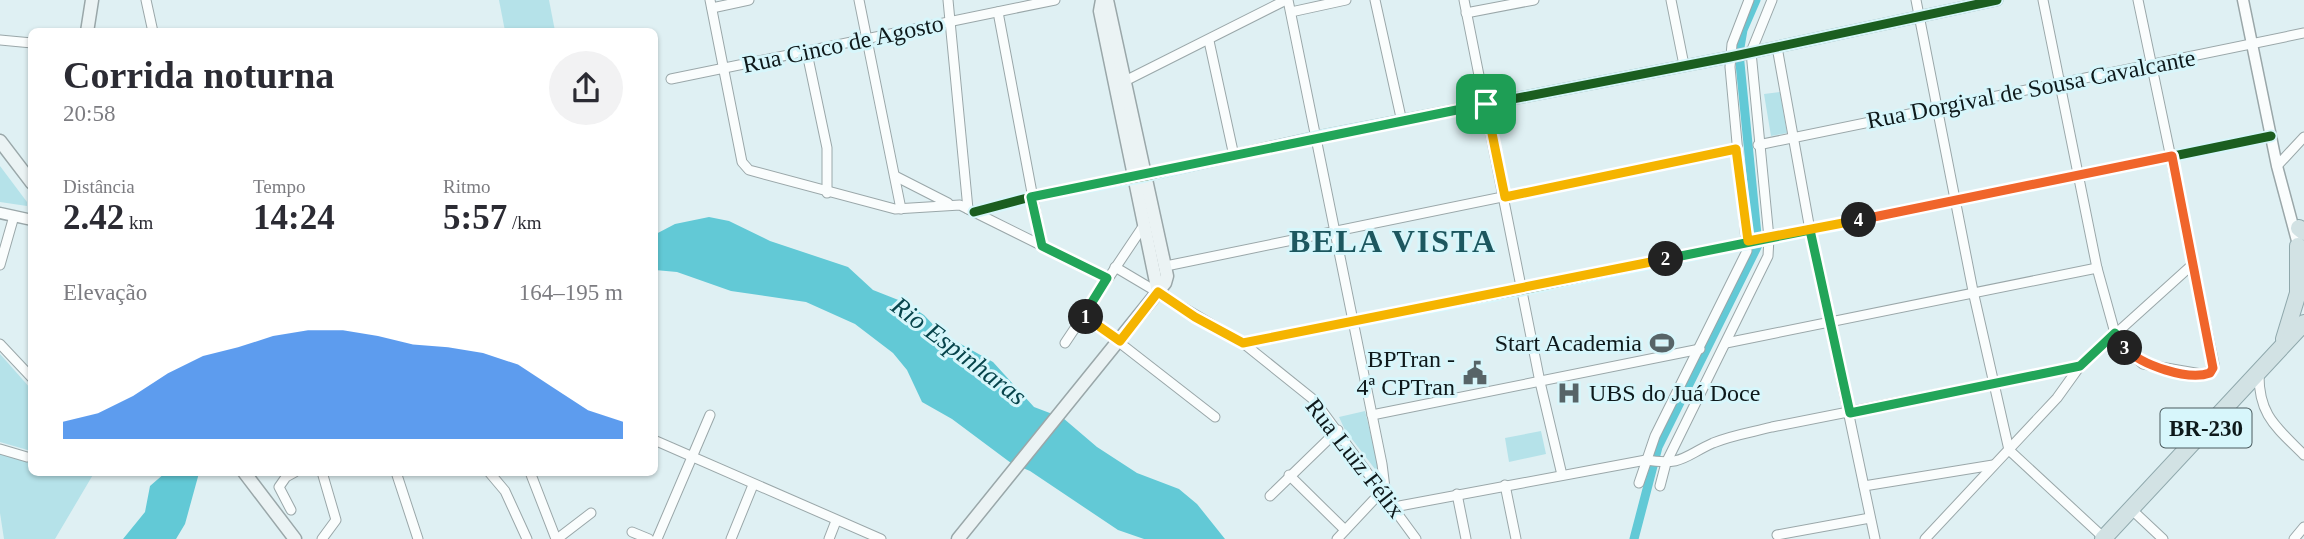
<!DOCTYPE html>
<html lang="pt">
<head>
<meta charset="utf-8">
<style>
  :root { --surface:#fff; --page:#f2f2f3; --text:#2b2b33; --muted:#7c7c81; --accent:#1a73e8 }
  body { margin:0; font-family:Georgia,serif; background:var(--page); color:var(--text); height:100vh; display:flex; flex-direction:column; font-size:26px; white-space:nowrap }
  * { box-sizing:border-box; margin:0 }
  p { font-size:23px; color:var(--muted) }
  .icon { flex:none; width:38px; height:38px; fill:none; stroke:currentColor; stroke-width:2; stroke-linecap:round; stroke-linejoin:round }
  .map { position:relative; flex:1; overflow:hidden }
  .sheet { position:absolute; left:28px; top:28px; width:630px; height:448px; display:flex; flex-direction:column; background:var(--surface); border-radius:10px; box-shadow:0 2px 5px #0004 }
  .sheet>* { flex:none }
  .pin { position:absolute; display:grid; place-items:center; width:60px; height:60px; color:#fff; margin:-30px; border-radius:14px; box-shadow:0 4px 10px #0006 }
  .km { position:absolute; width:35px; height:35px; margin:-18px; border-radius:50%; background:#222; color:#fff; font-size:19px; line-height:35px; text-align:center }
  .round { display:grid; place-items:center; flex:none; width:74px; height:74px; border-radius:37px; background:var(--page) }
  .head { display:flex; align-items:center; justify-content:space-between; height:119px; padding:0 35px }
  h1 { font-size:38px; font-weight:800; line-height:52px }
  .metrics { display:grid; grid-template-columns:repeat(3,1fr); gap:10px; height:119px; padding:7px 35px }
  .metrics div { display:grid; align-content:center }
  .metrics b { font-size:35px; font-weight:800 }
  .metrics small { font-size:19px; font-weight:400 }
  .metrics p { font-size:19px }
  .chart { height:196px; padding:14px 35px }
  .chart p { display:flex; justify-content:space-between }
  .chart svg { width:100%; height:126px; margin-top:7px; fill:var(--accent); opacity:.7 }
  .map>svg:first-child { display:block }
  .green { fill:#b5e2e9 }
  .water { fill:#62c9d6 }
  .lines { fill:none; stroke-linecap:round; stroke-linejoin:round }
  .canal { stroke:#62c9d6; stroke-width:9 }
  .minor-casing { stroke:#9aa7a9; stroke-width:11 }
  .tertiary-casing { stroke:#9aa7a9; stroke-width:13 }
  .secondary-casing { stroke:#9aa7a9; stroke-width:15 }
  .trunk-casing { stroke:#8fa8ac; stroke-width:18 }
  .minor { stroke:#fafdfd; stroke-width:9 }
  .tertiary { stroke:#fafdfd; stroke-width:10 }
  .secondary { stroke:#ebf3f4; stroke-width:12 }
  .trunk { stroke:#d2e2e4; stroke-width:16 }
  .cycleway-casing { stroke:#d7f6fb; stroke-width:13 }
  .cycleway { stroke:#1b5e20; stroke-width:9 }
  .split-1-casing { stroke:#fff; stroke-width:14 }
  .split-2-casing { stroke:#fff; stroke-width:14 }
  .split-3-casing { stroke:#fff; stroke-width:14 }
  .split-4-casing { stroke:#fff; stroke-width:14 }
  .split-5-casing { stroke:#fff; stroke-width:14 }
  .split-1 { stroke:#22a559; stroke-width:9 }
  .split-2 { stroke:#f5b400; stroke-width:9 }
  .split-3 { stroke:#22a559; stroke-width:9 }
  .split-4 { stroke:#f0652b; stroke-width:9 }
  .split-5 { stroke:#f5b400; stroke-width:9 }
  .labels { text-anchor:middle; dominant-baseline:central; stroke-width:6; stroke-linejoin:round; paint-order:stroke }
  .shield { fill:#d7f6fb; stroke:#4a5b5e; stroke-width:2 }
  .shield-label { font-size:23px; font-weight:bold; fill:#0e191b }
  .street-label { font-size:24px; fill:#0e191b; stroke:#d7f6fb }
  .poi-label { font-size:24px; fill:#0e191b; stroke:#d7f6fb; text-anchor:end }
  .water-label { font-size:26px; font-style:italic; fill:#07444b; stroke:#d7f6fb }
  .district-label { font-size:32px; font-weight:bold; letter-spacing:2px; fill:#1d575f; stroke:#d7f6fb }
</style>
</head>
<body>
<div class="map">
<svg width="2304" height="539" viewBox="0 0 2304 539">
  <rect width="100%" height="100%" fill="#dff0f3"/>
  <!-- green -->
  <g class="green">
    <polygon points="499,0 549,0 555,31 505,31"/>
    <polygon points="1780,92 1787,133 1771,136 1764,94"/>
    <polygon points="0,166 27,202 27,206 0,202"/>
    <polygon points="0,354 31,389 31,451 0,442"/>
    <polygon points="1365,411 1380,472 1378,473 1345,430 1339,417"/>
    <polygon points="1541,431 1546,454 1509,462 1505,438"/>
    <polygon points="0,451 31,463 32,472 94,473 55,539 4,539 0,513"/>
  </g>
  <!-- water -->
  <g class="water">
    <polygon points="709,217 729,221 770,241 848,267 873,290 906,303 924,315 941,333 993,362 1034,407 1063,418 1097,447 1137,473 1179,489 1197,504 1225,539 1144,539 1118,530 1030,471 1011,463 952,419 922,402 907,370 893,353 855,324 806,302 731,291 677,272 655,270 654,235 675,224"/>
    <polygon points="165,473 199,473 185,524 176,539 123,539 145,512 150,486"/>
  </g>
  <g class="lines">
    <!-- canal -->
    <polyline class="canal" points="1634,539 1658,447 1758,245 1739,53 1743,30 1756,0"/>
    <!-- minor casing -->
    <g class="minor-casing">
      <g id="minor">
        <polyline points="146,0 153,32"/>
        <polyline points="710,0 742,162 749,170 895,209 960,205 1107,278"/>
        <polyline points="859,0 901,209"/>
        <polyline points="948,0 968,209"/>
        <polyline points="1288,0 1382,464 1386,496"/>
        <polyline points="1375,0 1402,122"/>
        <polyline points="1464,0 1540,382 1562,475"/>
        <polyline points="1671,0 1684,65"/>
        <polyline points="1916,0 1973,291 2009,450 2104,538"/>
        <polyline points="2043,0 2097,268 2115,333 2127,350 2143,364 2207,375 2214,364 2138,0"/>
        <polyline points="712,8 749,0"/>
        <polyline points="998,12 1042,246"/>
        <polyline points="1291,12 1346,0"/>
        <polyline points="1466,13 1534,0"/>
        <polyline points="0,40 32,43"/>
        <polyline points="1209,41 1234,156"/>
        <polyline points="1777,47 1810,230 1875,539"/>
        <polyline points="807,53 827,148 827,193"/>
        <polyline points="671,79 1055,0"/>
        <polyline points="1125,81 1286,0"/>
        <polyline points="1758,145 2304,33"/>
        <polyline points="2277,166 2304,137"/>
        <polyline points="895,176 948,203"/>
        <polyline points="974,212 1031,197 1135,178"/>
        <polyline points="0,265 14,216"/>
        <polyline points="1166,266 1736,149"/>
        <polyline points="1115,267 1243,343 1314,400 1416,539"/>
        <polyline points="1084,315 1215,417"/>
        <polyline points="1065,343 1144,225"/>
        <polyline points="1243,343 1522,290 2271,136"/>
        <polyline points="1726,343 2097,268"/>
        <polyline points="0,344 32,378"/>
        <path d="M2259,372C2258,415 2276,427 2304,455"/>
        <polyline points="1372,415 1700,349"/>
        <polyline points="654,440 881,539"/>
        <polyline points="0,449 27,457"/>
        <polyline points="396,472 418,539"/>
        <polyline points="489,472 505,491 527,539"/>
        <polyline points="530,472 556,539"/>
        <polyline points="1289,475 1345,530"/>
        <polyline points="1639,483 1655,436 1747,251 1730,67 1732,44 1749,0"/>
        <polyline points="1505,485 1516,539"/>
        <polyline points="1660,486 1666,463 1768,256 1769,238 1751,52 1772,0"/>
        <polyline points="1864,486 1993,465"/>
        <polyline points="1457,494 1466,539"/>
        <polyline points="1270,496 1338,430"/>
        <path d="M1394,507L1646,460C1683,466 1684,456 1713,443C1732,435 1753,432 1772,427L2080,366"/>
        <polyline points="2131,509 2163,539"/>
        <polyline points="291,510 279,487 286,477 295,472"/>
        <polyline points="632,532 649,539"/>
        <polyline points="1777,535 1870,518"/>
        <polyline points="322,539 336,520 322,472"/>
        <polyline points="557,539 591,513"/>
        <polyline points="657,539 710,415"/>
        <polyline points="731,539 753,485"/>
        <polyline points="829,539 836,521"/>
        <polyline points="1337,539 1382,491"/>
        <polyline points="1925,539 2057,398 2080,366 2193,264"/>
        <polyline points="2294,539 2304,527"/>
      </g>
    </g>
    <!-- tertiary casing -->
    <g class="tertiary-casing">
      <g id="tertiary">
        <polyline points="2243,0 2277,166 2300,252"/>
        <polyline points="1140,177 1316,137 1730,57 1997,0"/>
        <polyline points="0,213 32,220"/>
      </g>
    </g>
    <!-- secondary casing -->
    <g class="secondary-casing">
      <g id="secondary">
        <polyline points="1102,0 1100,11 1158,292"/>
        <polyline points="87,32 92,0"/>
        <polyline points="0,141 32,183"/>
        <polyline points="244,472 295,539"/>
        <polyline points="958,539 1165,283 1167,276 1107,0"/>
      </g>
    </g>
    <!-- trunk casing -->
    <g class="trunk-casing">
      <g id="trunk">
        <polyline points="2299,228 2304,232"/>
        <polyline points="2284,339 2298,293 2298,246"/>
        <polyline points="2103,539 2304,323"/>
      </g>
    </g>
    <!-- minor -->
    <use href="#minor" class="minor"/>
    <!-- tertiary -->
    <use href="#tertiary" class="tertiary"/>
    <!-- secondary -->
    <use href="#secondary" class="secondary"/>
    <!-- trunk -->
    <use href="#trunk" class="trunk"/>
    <!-- cycleway casing -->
    <g class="cycleway-casing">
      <g id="cycleway">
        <polyline points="974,212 1031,197 1146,176 1316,137 1730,57 1997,0"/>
        <polyline points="1243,343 1522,290 2271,136"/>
      </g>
    </g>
    <!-- cycleway -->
    <use href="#cycleway" class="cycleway"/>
  </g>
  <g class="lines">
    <!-- split-1 casing -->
    <g class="split-1-casing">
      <polyline id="split-1" points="1086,317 1084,315 1107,278 1042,246 1031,197 1486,104"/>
    </g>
    <!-- split-2 casing -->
    <g class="split-2-casing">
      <polyline id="split-2" points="1086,317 1120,341 1158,292 1195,317 1243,343 1666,259"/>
    </g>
    <!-- split-3 casing -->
    <g class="split-3-casing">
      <polyline id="split-3" points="1666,259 1810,230 1850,413 2080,366 2115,333 2125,348"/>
    </g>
    <!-- split-4 casing -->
    <g class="split-4-casing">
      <path id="split-4" d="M1859,220L2172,156L2213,368L2210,373C2188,381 2141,365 2125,348"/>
    </g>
    <!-- split-5 casing -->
    <g class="split-5-casing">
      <polyline id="split-5" points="1486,104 1505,197 1736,149 1748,241 1859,220"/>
    </g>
    <!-- split-1 -->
    <use href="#split-1" class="split-1"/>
    <!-- split-2 -->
    <use href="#split-2" class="split-2"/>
    <!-- split-3 -->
    <use href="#split-3" class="split-3"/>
    <!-- split-4 -->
    <use href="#split-4" class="split-4"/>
    <!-- split-5 -->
    <use href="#split-5" class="split-5"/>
  </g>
  <!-- icons -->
  <defs>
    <g id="stadium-bare" transform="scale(1.89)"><path d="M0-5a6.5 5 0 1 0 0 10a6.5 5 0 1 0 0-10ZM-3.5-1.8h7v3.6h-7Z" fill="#576467" stroke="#d7f6fb" stroke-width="2.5" paint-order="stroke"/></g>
    <g id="civic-bare" transform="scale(1.89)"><path d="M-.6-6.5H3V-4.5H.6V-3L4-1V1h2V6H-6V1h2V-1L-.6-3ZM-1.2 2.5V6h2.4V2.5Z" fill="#576467" stroke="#d7f6fb" stroke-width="2.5" paint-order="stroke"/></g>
    <g id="hospital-bare" transform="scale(1.89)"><path d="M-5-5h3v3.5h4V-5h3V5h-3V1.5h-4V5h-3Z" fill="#576467" stroke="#d7f6fb" stroke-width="2.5" paint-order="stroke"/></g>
  </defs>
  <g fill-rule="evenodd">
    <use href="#stadium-bare" x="1662" y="343"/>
    <use href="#civic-bare" x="1475" y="373"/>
    <use href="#hospital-bare" x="1569" y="393"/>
  </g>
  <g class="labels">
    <!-- shield labels -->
    <rect class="shield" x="2160.5" y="408.5" width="91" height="39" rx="5"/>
    <g class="shield-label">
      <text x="2206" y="428">BR-230</text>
    </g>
    <!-- street labels -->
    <g class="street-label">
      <text transform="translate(843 44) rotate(-12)">Rua Cinco de Agosto</text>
      <text transform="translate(2031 89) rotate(-11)">Rua Dorgival de Sousa Cavalcante</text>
      <text transform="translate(1355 458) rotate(52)">Rua Luiz Félix</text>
    </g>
    <!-- poi labels -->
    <g class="poi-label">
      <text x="1642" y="343">Start Academia</text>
      <text x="1455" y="359">BPTran -<tspan x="1455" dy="28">4ª CPTran</tspan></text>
      <text x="1589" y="393" text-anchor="start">UBS do Juá Doce</text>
    </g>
    <!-- water labels -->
    <g class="water-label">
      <text transform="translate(959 351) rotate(37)">Rio Espinharas</text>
    </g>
    <!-- district labels -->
    <g class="district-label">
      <text x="1393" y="241">BELA VISTA</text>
    </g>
  </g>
</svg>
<div class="pin" style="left:1486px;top:104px;background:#1e9e55"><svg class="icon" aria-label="arrive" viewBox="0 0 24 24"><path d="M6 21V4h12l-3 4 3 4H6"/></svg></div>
<b class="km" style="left:1086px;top:317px">1</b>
<b class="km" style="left:1666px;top:259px">2</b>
<b class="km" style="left:2125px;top:348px">3</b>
<b class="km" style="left:1859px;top:220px">4</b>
<section class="sheet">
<div class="head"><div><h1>Corrida noturna</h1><p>20:58</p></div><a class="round"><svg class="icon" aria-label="share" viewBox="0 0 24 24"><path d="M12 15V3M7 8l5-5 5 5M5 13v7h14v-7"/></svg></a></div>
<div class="metrics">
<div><p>Distância</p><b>2.42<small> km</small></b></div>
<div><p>Tempo</p><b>14:24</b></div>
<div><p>Ritmo</p><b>5:57<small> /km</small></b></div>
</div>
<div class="chart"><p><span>Elevação</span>164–195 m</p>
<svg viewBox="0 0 160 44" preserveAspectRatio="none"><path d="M0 44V38L10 35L20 29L30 21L40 15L50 12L60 8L70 6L80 6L90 8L100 11L110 12L120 14L130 18L140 26L150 34L160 38V44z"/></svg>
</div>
</section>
</div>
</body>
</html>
